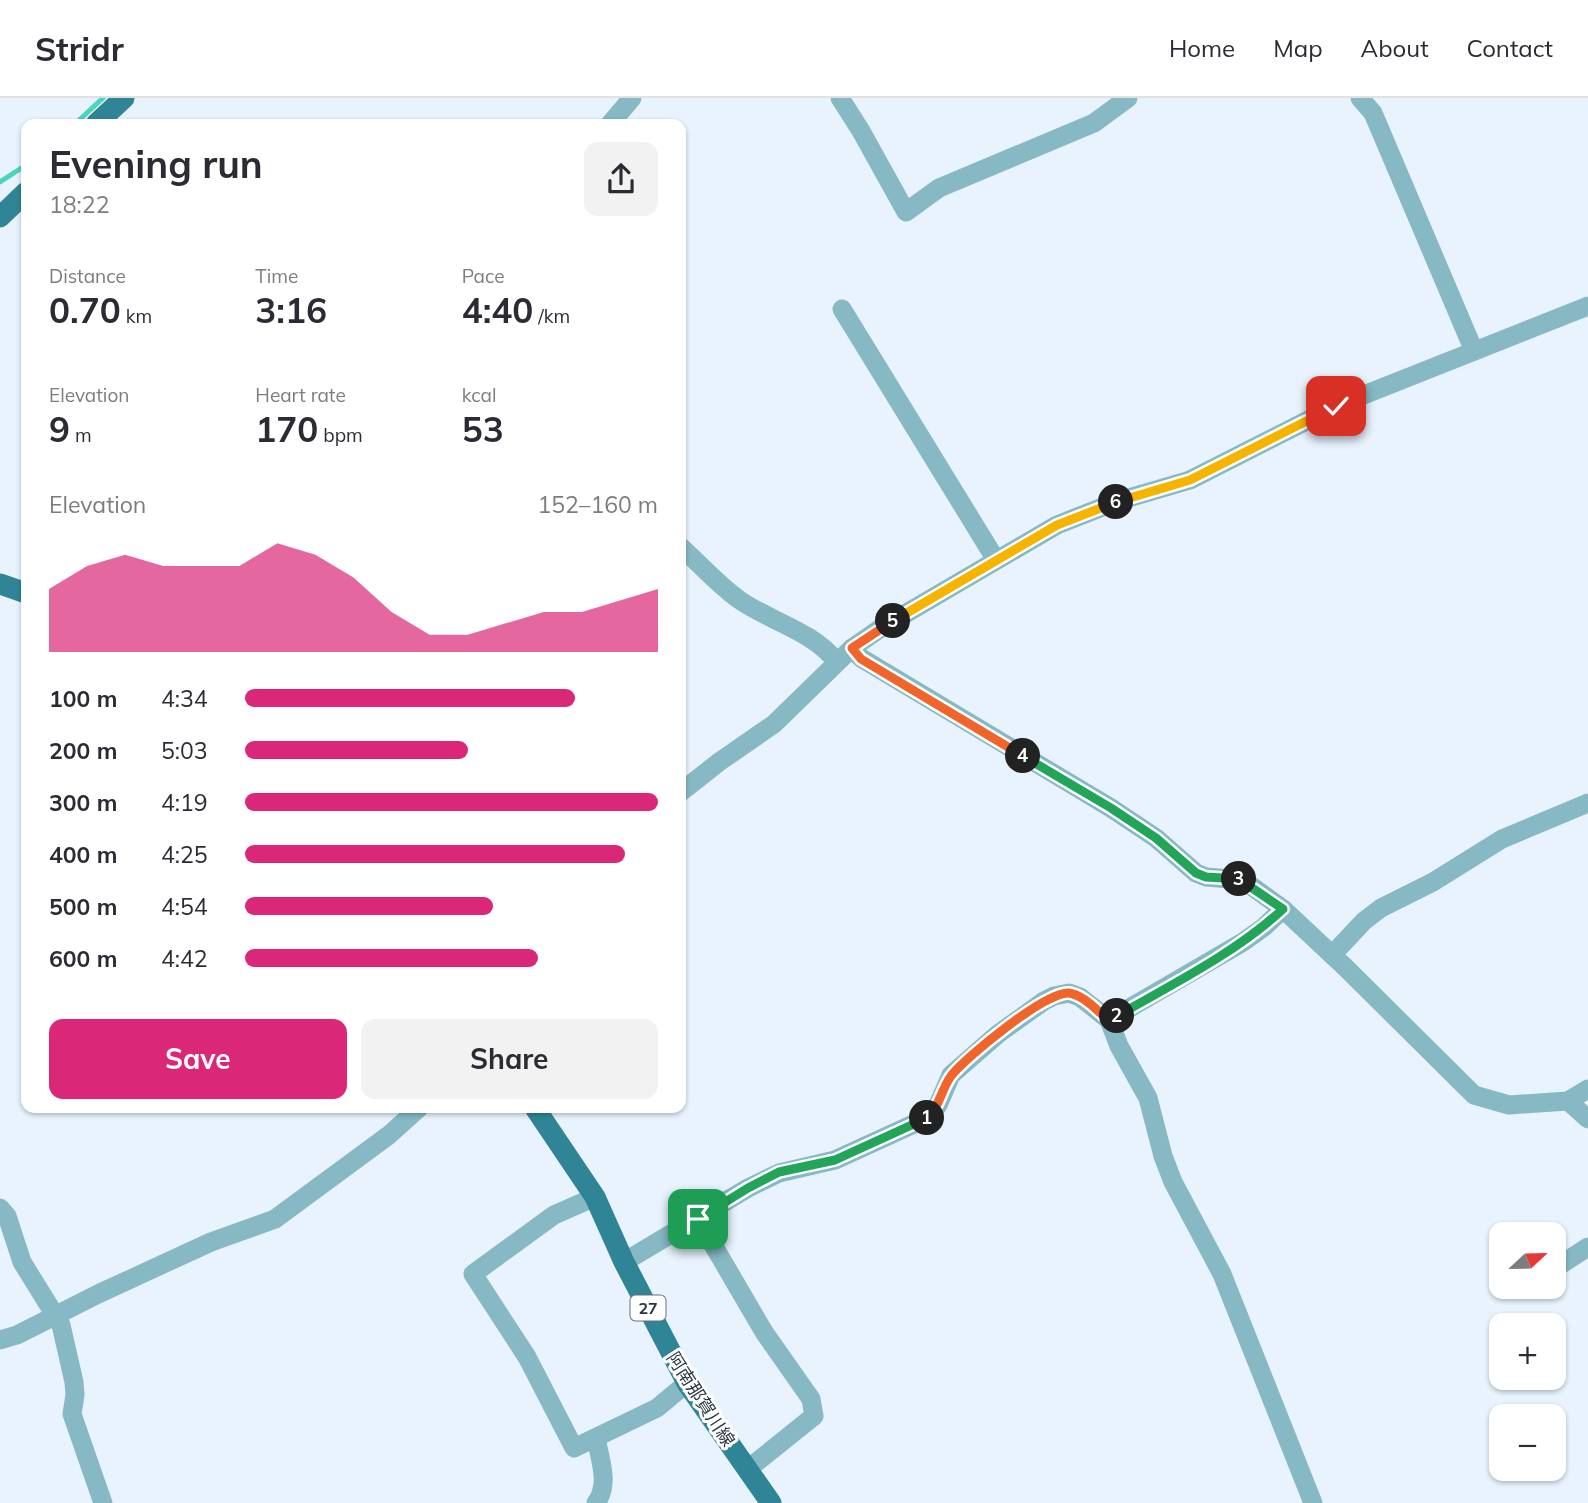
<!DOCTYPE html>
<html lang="en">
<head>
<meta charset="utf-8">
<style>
  :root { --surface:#fff; --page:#f2f2f3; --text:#2b2b33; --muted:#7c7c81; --line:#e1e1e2; --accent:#db2777 }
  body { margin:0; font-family:Mulish,"Noto Sans JP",sans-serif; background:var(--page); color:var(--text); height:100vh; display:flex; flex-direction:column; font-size:26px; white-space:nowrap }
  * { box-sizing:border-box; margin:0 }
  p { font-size:23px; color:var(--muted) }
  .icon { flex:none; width:38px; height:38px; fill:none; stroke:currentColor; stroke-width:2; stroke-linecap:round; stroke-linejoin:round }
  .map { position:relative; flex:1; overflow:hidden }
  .details { position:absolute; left:21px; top:21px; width:665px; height:994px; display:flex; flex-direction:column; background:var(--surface); border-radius:14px; box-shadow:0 2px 5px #0004 }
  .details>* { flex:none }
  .needle { width:46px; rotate:68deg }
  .controls { position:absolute; left:1489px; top:1124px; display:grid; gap:14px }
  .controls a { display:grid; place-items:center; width:77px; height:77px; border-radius:14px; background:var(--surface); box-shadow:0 2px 5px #0004; font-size:35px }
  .pin { position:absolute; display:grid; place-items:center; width:60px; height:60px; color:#fff; margin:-30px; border-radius:14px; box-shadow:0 4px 10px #0006 }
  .km { position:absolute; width:35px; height:35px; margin:-18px; border-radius:50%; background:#222; color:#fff; font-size:19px; line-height:35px; text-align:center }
  .round { display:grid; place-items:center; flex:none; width:74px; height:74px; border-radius:14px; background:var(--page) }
  .overview { display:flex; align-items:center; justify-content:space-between; height:119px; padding:0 28px }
  h1 { font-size:38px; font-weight:700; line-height:52px }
  .metrics { display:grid; grid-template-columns:repeat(3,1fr); gap:10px; height:119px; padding:7px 28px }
  .metrics div { display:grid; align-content:center }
  .metrics b { font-size:35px; font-weight:700 }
  .metrics small { font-size:19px; font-weight:400 }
  .metrics p { font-size:19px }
  .chart { height:196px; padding:14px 28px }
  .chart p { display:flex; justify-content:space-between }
  .chart svg { width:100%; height:126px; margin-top:7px; fill:var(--accent); opacity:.7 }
  .action { display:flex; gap:14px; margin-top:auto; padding:14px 28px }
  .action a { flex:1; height:80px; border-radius:14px; background:var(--accent); color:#fff; font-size:28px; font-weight:700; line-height:80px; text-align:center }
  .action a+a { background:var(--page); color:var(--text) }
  ul { padding:0 28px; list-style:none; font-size:23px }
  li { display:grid; grid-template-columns:112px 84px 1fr; align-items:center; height:52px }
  li i { height:18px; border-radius:9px; background:var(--accent) }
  header { display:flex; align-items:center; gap:42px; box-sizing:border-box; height:98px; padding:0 35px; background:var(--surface); border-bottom:2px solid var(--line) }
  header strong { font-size:33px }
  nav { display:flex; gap:38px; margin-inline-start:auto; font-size:24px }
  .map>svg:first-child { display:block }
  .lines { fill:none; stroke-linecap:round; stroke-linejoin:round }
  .stream { stroke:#4dd5bb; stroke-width:5 }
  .minor { stroke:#86b9c4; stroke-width:19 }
  .major { stroke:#2f8595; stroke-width:21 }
  .split-1-casing { stroke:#fff; stroke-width:14 }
  .split-2-casing { stroke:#fff; stroke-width:14 }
  .split-3-casing { stroke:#fff; stroke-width:14 }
  .split-4-casing { stroke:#fff; stroke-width:14 }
  .split-5-casing { stroke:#fff; stroke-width:14 }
  .split-6-casing { stroke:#fff; stroke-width:14 }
  .split-7-casing { stroke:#fff; stroke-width:14 }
  .split-1 { stroke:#22a559; stroke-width:9 }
  .split-2 { stroke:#f0652b; stroke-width:9 }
  .split-3 { stroke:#22a559; stroke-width:9 }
  .split-4 { stroke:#22a559; stroke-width:9 }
  .split-5 { stroke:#f0652b; stroke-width:9 }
  .split-6 { stroke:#f5b400; stroke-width:9 }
  .split-7 { stroke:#f5b400; stroke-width:9 }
  .labels { text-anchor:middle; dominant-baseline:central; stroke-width:6; stroke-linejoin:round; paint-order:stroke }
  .shield { fill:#fff; stroke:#6a7278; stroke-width:2 }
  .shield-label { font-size:16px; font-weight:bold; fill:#2a353e }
  .street-label { font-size:18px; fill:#2a353e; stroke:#fff }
</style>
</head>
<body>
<header>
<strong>Stridr</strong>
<nav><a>Home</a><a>Map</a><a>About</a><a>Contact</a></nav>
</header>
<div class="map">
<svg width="1588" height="1405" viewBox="0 0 1588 1405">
  <rect width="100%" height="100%" fill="#e8f3fd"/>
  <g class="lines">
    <!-- stream -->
    <g class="stream">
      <polyline points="75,26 103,0"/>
      <polyline points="0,84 26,67"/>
    </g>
    <!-- minor -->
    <g class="minor">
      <polyline points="840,0 861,33 906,114 939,90 1094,25 1128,0"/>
      <polyline points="1360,0 1373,15 1474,253"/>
      <polyline points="610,26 632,0"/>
      <polyline points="842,211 996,462"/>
      <path d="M681,449C700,466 719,488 741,503C772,524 812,533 836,563"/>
      <polyline points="852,550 861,560 1111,710 1156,740 1196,775 1206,779 1243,782 1283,811 1345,869 1474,997 1509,1007 1568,1003 1588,991"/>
      <polyline points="681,694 719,664 774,626 852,550 881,530 1057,427 1118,403 1190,382 1336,308 1588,208"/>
      <polyline points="1332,857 1364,823 1381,810 1433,784 1502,741 1588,705"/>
      <polyline points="1109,922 1243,844 1264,829 1283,811"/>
      <polyline points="1568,1003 1588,1021"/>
      <polyline points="595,1099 554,1117 473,1176 527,1259 574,1350 657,1310 687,1285"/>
      <polyline points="0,1110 7,1118 22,1164 61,1227 74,1284 75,1297 72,1316 103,1405"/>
      <polyline points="698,1121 764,1234 811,1301 814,1318 748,1371"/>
      <polyline points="1499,1155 1502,1160"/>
      <polyline points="624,1164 748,1090 779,1075 835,1062 929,1019 938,1007 951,977 998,936 1044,903 1054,898 1069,895 1080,899 1109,922 1119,948 1148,1000 1163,1058 1173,1084 1222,1176 1313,1405"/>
      <polyline points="1554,1171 1588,1149"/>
      <polyline points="1519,1188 1524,1188"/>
      <polyline points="0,1242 17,1237 98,1196 211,1144 275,1121 389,1037 419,1010"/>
      <path d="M596,1405C610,1386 600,1362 596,1340"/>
    </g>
    <!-- major -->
    <g class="major">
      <polyline points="96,26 124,0"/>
      <polyline points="0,119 26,94"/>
      <polyline points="0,486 26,495"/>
      <polyline points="535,1010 595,1099 624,1164 687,1285 771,1405"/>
    </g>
  </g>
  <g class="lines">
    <!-- split-1 casing -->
    <g class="split-1-casing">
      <polyline id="split-1" points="698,1121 748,1090 779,1074 835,1062 927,1020"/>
    </g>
    <!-- split-2 casing -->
    <g class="split-2-casing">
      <path id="split-2" d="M927,1020C940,1008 941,992 951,978C966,959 1046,893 1069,895C1084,897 1098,914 1109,922L1117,918"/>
    </g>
    <!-- split-3 casing -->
    <g class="split-3-casing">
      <path id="split-3" d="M1117,918C1171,887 1237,854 1283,811L1239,781"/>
    </g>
    <!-- split-4 casing -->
    <g class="split-4-casing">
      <polyline id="split-4" points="1023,658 1111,710 1156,740 1196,775 1206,779 1239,781"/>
    </g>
    <!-- split-5 casing -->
    <g class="split-5-casing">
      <polyline id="split-5" points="893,523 852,550 861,561 1023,658"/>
    </g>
    <!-- split-6 casing -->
    <g class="split-6-casing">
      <polyline id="split-6" points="893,523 1057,427 1116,404"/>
    </g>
    <!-- split-7 casing -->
    <g class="split-7-casing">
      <polyline id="split-7" points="1116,404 1190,382 1336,308"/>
    </g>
    <!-- split-1 -->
    <use href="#split-1" class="split-1"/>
    <!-- split-2 -->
    <use href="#split-2" class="split-2"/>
    <!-- split-3 -->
    <use href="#split-3" class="split-3"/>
    <!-- split-4 -->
    <use href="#split-4" class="split-4"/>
    <!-- split-5 -->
    <use href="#split-5" class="split-5"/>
    <!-- split-6 -->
    <use href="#split-6" class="split-6"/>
    <!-- split-7 -->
    <use href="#split-7" class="split-7"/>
  </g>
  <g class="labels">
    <!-- shield labels -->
    <rect class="shield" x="630.5" y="1197.5" width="35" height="25" rx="5"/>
    <g class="shield-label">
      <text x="648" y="1210">27</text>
    </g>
    <!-- street labels -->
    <g class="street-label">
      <text transform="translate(701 1301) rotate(57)">阿南那賀川線</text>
    </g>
  </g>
</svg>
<div class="controls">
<a><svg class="needle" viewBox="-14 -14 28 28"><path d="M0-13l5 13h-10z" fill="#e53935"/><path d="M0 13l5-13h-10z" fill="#7c7c81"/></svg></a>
<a>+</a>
<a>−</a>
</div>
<div class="pin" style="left:698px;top:1121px;background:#1e9e55"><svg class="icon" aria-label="arrive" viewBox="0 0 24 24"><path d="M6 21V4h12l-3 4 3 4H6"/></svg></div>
<div class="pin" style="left:1336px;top:308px;background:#d93025"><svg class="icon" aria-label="check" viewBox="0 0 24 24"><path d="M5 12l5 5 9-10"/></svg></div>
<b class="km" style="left:927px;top:1020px">1</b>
<b class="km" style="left:1117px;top:918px">2</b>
<b class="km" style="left:1239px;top:781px">3</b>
<b class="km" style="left:1023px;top:658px">4</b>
<b class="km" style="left:893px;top:523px">5</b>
<b class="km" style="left:1116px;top:404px">6</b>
<section class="details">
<div class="overview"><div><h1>Evening run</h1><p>18:22</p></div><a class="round"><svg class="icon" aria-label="share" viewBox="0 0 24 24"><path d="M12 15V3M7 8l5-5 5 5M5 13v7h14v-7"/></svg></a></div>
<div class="metrics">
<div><p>Distance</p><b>0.70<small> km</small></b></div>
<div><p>Time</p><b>3:16</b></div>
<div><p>Pace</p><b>4:40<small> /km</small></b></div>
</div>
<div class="metrics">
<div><p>Elevation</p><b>9<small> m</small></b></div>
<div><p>Heart rate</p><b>170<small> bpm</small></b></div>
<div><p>kcal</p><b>53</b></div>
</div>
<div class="chart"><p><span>Elevation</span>152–160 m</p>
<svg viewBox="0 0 160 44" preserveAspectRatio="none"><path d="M0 44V22L10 14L20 10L30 14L40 14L50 14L60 6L70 10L80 18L90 30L100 38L110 38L120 34L130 30L140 30L150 26L160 22V44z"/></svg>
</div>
<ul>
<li><b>100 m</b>4:34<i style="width:80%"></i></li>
<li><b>200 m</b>5:03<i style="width:54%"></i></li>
<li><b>300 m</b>4:19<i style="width:100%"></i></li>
<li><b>400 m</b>4:25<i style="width:92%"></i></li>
<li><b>500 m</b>4:54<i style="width:60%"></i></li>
<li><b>600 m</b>4:42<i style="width:71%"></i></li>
</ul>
<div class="action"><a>Save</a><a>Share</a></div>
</section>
</div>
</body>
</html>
